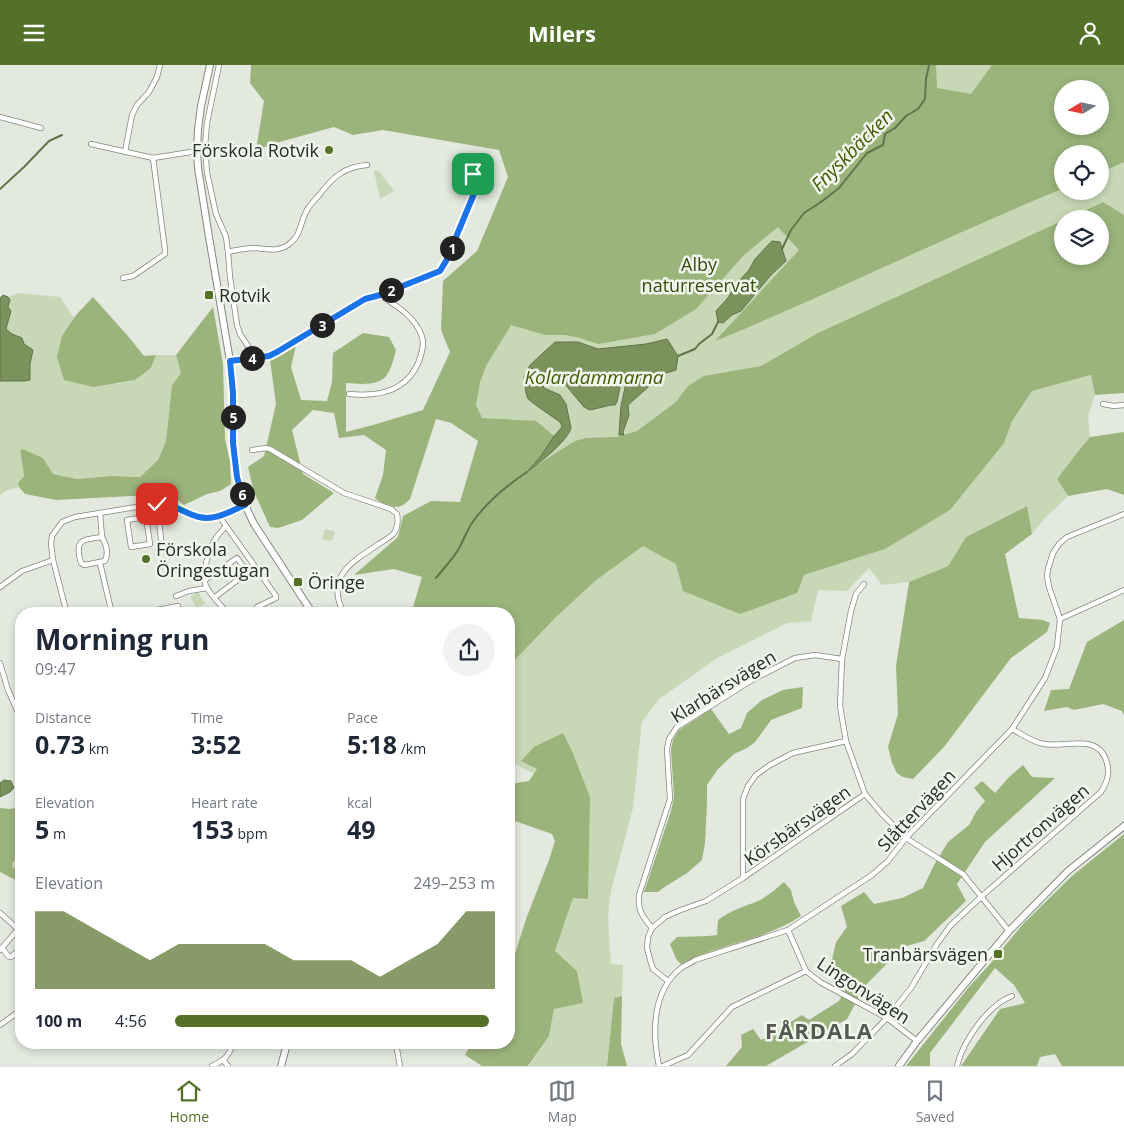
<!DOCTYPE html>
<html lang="en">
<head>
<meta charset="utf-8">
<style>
  :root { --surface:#fff; --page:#f2f2f3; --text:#1f2937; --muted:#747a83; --line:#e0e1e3; --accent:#547227 }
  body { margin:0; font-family:"Open Sans",sans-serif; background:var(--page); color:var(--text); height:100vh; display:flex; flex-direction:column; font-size:19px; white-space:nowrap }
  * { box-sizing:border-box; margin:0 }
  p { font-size:16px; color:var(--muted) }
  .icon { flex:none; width:28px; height:28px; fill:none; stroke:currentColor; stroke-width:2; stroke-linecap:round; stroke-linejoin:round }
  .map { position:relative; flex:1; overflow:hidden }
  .panel { position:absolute; left:15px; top:542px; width:500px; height:442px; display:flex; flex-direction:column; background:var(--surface); border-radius:20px; box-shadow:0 2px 8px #0003 }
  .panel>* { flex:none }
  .needle { width:32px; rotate:260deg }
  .fabs { position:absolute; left:1054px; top:15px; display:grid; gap:10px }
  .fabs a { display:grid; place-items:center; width:55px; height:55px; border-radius:50%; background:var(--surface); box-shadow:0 2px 8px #0003; font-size:25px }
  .pin { position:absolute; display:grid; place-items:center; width:42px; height:42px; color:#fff; margin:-21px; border-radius:10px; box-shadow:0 2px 8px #0006 }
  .km { position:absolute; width:25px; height:25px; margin:-12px; border-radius:50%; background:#222; color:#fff; font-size:14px; line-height:25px; text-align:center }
  .round { display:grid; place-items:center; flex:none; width:52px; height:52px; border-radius:26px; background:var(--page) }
  .head { display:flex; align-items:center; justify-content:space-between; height:85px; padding:0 20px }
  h1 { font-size:28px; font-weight:700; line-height:38px }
  .figures { display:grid; grid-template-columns:repeat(3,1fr); gap:8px; height:85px; padding:5px 20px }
  .figures div { display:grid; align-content:center }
  .figures b { font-size:25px; font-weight:700 }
  .figures small { font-size:14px; font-weight:400 }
  .figures p { font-size:14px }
  .chart { height:140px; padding:10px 20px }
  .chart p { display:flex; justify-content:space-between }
  .chart svg { width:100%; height:90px; margin-top:5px; fill:var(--accent); opacity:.7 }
  ul { padding:0 20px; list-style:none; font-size:16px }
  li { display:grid; grid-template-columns:80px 60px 1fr; align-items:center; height:38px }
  li i { height:12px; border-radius:6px; background:var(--accent) }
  header { display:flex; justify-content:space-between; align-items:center; height:65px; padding:0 20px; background:var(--accent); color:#fff; font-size:22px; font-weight:700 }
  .dock { display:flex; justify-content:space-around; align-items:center; height:70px; border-top:1px solid var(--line); background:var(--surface); font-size:14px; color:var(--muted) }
  .dock a { display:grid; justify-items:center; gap:2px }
  .dock .on { color:var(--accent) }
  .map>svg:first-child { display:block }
  .green { fill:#c8d8b6; fill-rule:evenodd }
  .forest { fill:#9bb47c; fill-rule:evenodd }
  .water { fill:#7a925c; stroke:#62734c }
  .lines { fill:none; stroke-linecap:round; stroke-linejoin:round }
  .stream { stroke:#62734c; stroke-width:2 }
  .street-casing { stroke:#83877e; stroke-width:6 }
  .secondary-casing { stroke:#83877e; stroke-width:8 }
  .street { stroke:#fff; stroke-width:4.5 }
  .secondary { stroke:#fff; stroke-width:6 }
  .route-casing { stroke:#fff; stroke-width:10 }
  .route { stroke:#1a73e8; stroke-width:6 }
  .poi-dot { fill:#547227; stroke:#f1f6ec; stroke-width:2 }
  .labels { text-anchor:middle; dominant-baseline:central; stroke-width:5; stroke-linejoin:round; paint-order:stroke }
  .poi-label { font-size:18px; fill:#292b27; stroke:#f1f6ec; text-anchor:start }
  .park-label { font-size:18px; fill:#354b0e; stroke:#f1f6ec }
  .street-label { font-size:18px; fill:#292b27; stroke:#f1f6ec }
  .water-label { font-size:19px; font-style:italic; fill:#3f5b03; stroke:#f1f6ec }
  .district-label { font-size:22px; font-weight:bold; letter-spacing:1px; fill:#555951; stroke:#f1f6ec }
</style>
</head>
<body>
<header><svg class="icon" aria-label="menu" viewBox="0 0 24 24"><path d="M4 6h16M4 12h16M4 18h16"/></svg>Milers<svg class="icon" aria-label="person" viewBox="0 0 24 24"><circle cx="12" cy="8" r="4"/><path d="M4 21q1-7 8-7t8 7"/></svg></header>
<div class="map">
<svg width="1124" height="1001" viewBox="0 0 1124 1001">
  <rect width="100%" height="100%" fill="#e4e9df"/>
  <!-- green -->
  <g class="green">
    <path d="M278,0H1124V262L936,296L804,510L885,484L1003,378L1012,356L1032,326L1091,310L1095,330L1088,351L1090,372L1076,389L1057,414L1068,431L1044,454L1032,469L1026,441L966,472L948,501L909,517L882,520L869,503L847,526L818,525L811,556L787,558L719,592L659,634L642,657L633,743L611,826L608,852L611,899L623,900L622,931L614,933L607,1001H529L549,971L554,944L577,906L555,886L573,833L588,834L538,711L509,696V549H473L519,370L445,351L474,201L521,84ZM1062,24H1100V61H1062ZM1062,89H1100V126H1062ZM1062,154H1100V191H1062Z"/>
    <polygon points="375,105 380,107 394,126 380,134 374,106"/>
    <path d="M19,228L60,232L74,253L62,271L116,319L135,315L151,303L156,290H176L181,308L172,320L166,376L158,395L140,412L111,411L77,414L53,409L43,393L23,384H20L23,403L24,411L18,418L19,422L6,426L0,430V316H25L29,315C30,300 30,281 16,271C13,269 10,267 6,264L11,246L8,242L10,235L8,232Z"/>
    <polygon points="325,464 335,467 332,476 322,474"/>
    <polygon points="198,527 205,538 197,543 190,532"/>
    <polygon points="21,789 21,808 12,802 12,797"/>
  </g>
  <!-- forest -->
  <g class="forest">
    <path d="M251,0H936L937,23L971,29L992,0H1124V97L1100,108V89H1062V124C945,172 832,228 715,276L799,185L778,162L744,190L696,244L655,269L598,279L580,273L565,270H545L511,260L486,301L480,317L476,340L482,353L536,356L554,371L541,391L529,405L575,376L586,373L617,372L637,366L676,337L688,321L704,311L761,301L818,268L1062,156V191H1100V154H1067L1103,137L1124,150V328L1095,330L1091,310L1032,326L1012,356L1004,378L950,445L885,484L804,510L797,528L740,549L683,526L676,499L643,481L595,516L555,553L509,601V549H411L422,512L394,504L354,510L398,472L403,451L431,436L460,437L478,376L451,358L436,354L410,434C408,436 406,438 403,440C395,445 381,439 375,433L383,410L386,385L364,370L339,373L334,348L313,345L292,365L303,409L334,428L302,455L278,463L270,462L254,427L248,402L264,391L276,339L270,295L296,280L291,302L301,335L327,336L332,317L333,288L363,268L389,272L396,285C394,292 392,302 388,308C381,322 359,319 346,318V367L373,360L423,345L450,287L441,265L443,216L477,186L508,112L499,85L383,65L353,70L334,62L283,76L256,85L264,36L250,18ZM1062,24H1100V61H1062Z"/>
    <polygon points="93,232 127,270 144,291 156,290 151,303 135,315 93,322 64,315 57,292 62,271 76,250"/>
    <polygon points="213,242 223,299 225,374 230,397 231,419 220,426 207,429 184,440 170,429 56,435 25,429 19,422 18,418 24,411 23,403 20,385 23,384 43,393 53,409 77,414 111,411 140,412 158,395 166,376 172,320 181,308 176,290"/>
    <polygon points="1124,367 1124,430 1107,424 1068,431 1057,414 1076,389 1090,372"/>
    <polygon points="1027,441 1032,469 1005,489 1019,553 1043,555 1050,558 1047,567 1011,593 944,682 913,714 903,712 897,708 892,698 888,682 898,649 896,601 909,517 948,501 966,472"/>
    <polygon points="1124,555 1124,650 1122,646 1103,639 1074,645 1067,642 1044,646 1051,625 1069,624 1087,577"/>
    <polygon points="803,622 802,643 771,655 755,677 747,683 734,689 718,704 707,720 707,738 705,778 702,795 687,808 663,823 658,827 644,827 671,746 674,732 671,684 673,675 679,665 711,644 729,669 741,663 747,648 762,635 783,625"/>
    <polygon points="563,668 572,686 590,732 588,834 573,833 555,886 577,906 583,938 554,944 549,971 528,1001 482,1001 465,990 471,979 509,979 509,908 526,854 549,795 555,776 552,769 509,754 509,719 529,716 537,704 521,696 534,682"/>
    <polygon points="1023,700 1032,712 1055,713 985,777 957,819 966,836 924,876 903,882 865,921 847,954 766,1001 726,1001 742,982 741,970 753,964 761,975 802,950 809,955 839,936 849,918 829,908 836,877 847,862 841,841 864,827 874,839 902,833 923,823 934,800 948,777 969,760 976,747 985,736 974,723 982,716 995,728 1009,712"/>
    <polygon points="21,742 21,789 12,798 12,802 21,808 21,818 0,807 0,743 10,744"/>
    <polygon points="1124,769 1124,1001 1062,1001 1055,989 1040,992 1037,1001 961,1001 1000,944 1025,938 1014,920 995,903 930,988 930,1001 906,1001 969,922 990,899 1023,859 1072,811"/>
    <path d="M784,817L791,825L794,837L801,851C765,875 719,879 681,899L676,894L670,879L677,872L708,871L717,870L718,855C731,845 743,842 758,836C768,831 776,824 784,817Z"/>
    <polygon points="622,931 621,979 627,1001 607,1001 614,933"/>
  </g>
  <!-- water -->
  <g class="water">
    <polygon points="772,176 780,177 786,196 771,210 741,246 732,250 723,258 718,257 716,246 727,234 739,216 749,205 755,194"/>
    <polygon points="3,230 8,232 10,235 8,242 11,246 6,264 12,269 22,273 24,279 33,285 30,299 30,315 25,316 0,316 0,233"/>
    <path d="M667,274L678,291L676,305L663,309L628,340L629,350L623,367L624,370H619V368L621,341L626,318L624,316L621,317L617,337L615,340H611L590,345L584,342L559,312L546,306C542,312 541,316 544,323L560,330L566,339L571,363C567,377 539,398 527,407L541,391L554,371L562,362L560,357L537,341L528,334L526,328L524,312L530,300L555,277H578L598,284L646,279Z"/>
    <polygon points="4,715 11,716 14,723 10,727 0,732 0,718"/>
  </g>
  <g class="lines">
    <!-- stream -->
    <g class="stream">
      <polyline points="0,124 24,102 49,76 62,70"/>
      <polyline points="782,184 791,165 804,148 821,137 839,123 867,88 883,80 885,69 895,63 906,51 918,44 925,34 926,14 929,0"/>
      <polyline points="678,291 695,284 699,279 712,269 718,257"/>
      <path d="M436,513C443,504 452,495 458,485C463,477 467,465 472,458C487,436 506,421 527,407"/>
    </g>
    <!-- street casing -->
    <g class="street-casing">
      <g id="street">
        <polyline points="219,0 207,58 205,81 207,108 216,149 226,172 228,187"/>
        <polyline points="0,52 41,63"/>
        <polyline points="91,79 153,93 197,86"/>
        <polyline points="125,87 132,50 137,40 149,27 157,12 160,0"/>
        <polyline points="123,213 133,211 165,189 165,185 153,93"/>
        <path d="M250,294L248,281L240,269L237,260L230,212L228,187C235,185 243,184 251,183C264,183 276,188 288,180C302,170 299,160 306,147C309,140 315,135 320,129C333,112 344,102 367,100"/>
        <polyline points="230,296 269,291 277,287 365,234 380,230 440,206 446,196 475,124 473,109"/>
        <path d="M349,329C378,332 407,327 419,296C422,287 425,278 421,269C414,251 395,240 380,230"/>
        <polyline points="1103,339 1114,341 1124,340"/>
        <path d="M252,385L266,383L270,384L344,428L391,444L397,449C398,454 398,463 394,468C391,472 383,476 379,479C350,498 325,512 344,549"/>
        <polyline points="157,439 161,474 161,479 158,485"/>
        <polyline points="100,448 102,472"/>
        <polyline points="219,451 276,531 276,533 257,542 252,549"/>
        <polyline points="146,452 127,455 131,482 150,479 146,452 157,448"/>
        <path d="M226,461C223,465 219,468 216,473C209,483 201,509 206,521C211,531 221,540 228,549"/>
        <path d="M102,472C106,479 109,488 105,496L84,500L81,498C74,474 82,475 102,472Z"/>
        <polyline points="100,498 112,549"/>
        <polyline points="205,515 237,493 248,508"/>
        <polyline points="864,519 856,529 851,546 842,594 840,641 846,676 865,729 883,750 906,773 963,809 1009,866"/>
        <polyline points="0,522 22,506 53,495"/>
        <polyline points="176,531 189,526 207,523"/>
        <polyline points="215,532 255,502"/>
        <path d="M67,549L53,495L51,479L52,471L62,457L75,452L161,438C170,440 178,444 187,448C210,457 224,449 245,440"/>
        <polyline points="136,549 178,541"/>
        <polyline points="1060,554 1124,525"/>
        <polyline points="0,598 8,625 21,654"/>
        <polyline points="743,813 865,729"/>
        <polyline points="0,848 18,864"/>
        <path d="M652,863C642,851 638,846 639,830L670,734L667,684L669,674L677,662L752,615L795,593L815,590L842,594"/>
        <polyline points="788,865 806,906 820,917 887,953 917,976"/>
        <polyline points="2,883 9,892 11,892 21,883"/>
        <polyline points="0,885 21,861"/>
        <polyline points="668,916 653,904 651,898 647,883 648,872 652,863 665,852 678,846 706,836 743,813 743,734 748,721 756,710 770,700 793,688 846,676"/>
        <polyline points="0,960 21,945"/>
        <polyline points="396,979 400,1001"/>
        <polyline points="223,995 228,1001"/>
        <path d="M212,1001C225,995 228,992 233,979"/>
        <path d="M659,1001C652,968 652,926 681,903C685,900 691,898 695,895L788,865L872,810L888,796L906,773L1012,664L1045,613L1057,582L1060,554L1049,522L1047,511L1048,504L1053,488L1059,479L1067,472L1124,449"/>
        <polyline points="663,1001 688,990 732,942 806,906"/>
        <path d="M835,1001L852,989L887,953L911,923L937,879L950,861L982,831L1101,727C1107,717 1110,709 1107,698C1099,667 1066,683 1044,679C1032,677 1022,669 1012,664"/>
        <path d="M957,1001C963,976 988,940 1012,931"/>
      </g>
    </g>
    <!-- secondary casing -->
    <g class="secondary-casing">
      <g id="secondary">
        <polyline points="210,0 201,41 198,64 197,86 198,103 209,172 230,296 233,328 233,378 237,412 245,440 254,459 313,549"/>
        <polyline points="281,1001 287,979"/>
        <polyline points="899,1001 917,976 1009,866 1068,806 1124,761"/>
      </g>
    </g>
    <!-- street -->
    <use href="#street" class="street"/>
    <!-- secondary -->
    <use href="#secondary" class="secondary"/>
  </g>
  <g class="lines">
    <!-- route casing -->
    <g class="route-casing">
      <path id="route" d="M157,439C172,437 185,449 199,452C215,456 231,446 245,440L237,412L233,378V328L230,296L269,291L277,287L365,234L380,230L440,206L446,196L476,124L473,109"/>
    </g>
    <!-- route -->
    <use href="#route" class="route"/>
  </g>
  <!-- markers -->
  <g class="poi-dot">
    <circle cx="329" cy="85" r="5"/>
    <rect x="204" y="225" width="10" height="10" rx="2.5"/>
    <circle cx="146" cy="494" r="5"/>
    <rect x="293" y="512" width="10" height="10" rx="2.5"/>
    <rect x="993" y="884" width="10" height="10" rx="2.5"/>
  </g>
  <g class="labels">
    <!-- poi labels -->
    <g class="poi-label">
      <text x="319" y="85" text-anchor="end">Förskola Rotvik</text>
      <text x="219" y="230">Rotvik</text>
      <text x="156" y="484">Förskola<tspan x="156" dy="21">Öringestugan</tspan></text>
      <text x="308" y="517">Öringe</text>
      <text x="988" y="889" text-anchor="end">Tranbärsvägen</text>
    </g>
    <!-- park labels -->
    <g class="park-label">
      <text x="699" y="199">Alby<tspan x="699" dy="21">naturreservat</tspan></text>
    </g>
    <!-- street labels -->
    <g class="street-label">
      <text transform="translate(723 621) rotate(-32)">Klarbärsvägen</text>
      <text transform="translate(916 745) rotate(-47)">Slåttervägen</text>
      <text transform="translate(797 760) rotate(-35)">Körsbärsvägen</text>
      <text transform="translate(1040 762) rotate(-41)">Hjortronvägen</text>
      <text transform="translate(864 925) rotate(33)">Lingonvägen</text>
    </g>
    <!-- water labels -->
    <g class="water-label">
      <text transform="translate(852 85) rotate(-45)">Fnyskbäcken</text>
      <text x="594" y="312">Kolardammarna</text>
    </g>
    <!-- district labels -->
    <g class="district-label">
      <text x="819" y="965">FÅRDALA</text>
    </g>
  </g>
</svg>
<div class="fabs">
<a><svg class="needle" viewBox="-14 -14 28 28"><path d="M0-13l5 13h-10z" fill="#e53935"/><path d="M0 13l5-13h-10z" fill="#747a83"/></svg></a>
<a><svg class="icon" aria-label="locate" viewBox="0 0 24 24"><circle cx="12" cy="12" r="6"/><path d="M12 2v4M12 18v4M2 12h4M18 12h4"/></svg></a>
<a><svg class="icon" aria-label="layers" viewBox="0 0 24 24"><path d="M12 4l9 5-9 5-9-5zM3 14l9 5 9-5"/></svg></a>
</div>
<div class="pin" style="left:473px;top:109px;background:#1e9e55"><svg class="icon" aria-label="arrive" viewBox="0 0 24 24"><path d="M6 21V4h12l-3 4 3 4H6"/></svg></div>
<div class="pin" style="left:157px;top:439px;background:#d93025"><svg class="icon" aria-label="check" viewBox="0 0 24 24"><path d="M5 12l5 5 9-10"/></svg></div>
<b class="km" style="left:452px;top:183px">1</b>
<b class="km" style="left:391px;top:225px">2</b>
<b class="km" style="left:322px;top:260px">3</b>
<b class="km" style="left:252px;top:293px">4</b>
<b class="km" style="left:233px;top:352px">5</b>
<b class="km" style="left:242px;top:429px">6</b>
<section class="panel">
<div class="head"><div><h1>Morning run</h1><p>09:47</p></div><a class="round"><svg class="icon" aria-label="share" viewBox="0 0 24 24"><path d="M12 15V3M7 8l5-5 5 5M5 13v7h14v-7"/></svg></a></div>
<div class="figures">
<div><p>Distance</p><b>0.73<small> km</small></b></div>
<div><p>Time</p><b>3:52</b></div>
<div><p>Pace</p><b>5:18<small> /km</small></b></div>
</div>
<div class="figures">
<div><p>Elevation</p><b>5<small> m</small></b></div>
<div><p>Heart rate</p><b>153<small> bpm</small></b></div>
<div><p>kcal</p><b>49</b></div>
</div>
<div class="chart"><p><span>Elevation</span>249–253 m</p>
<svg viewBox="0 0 160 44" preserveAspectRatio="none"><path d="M0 44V6L10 6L20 14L30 22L40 30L50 22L60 22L70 22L80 22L90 30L100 30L110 30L120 38L130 30L140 22L150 6L160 6V44z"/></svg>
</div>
<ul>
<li><b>100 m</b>4:56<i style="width:98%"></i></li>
</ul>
</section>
</div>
<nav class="dock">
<a class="on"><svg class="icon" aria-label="home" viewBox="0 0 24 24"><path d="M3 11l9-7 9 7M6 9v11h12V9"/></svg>Home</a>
<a><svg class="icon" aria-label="map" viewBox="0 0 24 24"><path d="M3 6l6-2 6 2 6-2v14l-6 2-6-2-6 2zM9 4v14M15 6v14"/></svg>Map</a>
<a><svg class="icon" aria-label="saved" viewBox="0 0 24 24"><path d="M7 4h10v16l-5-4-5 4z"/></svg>Saved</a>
</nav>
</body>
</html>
